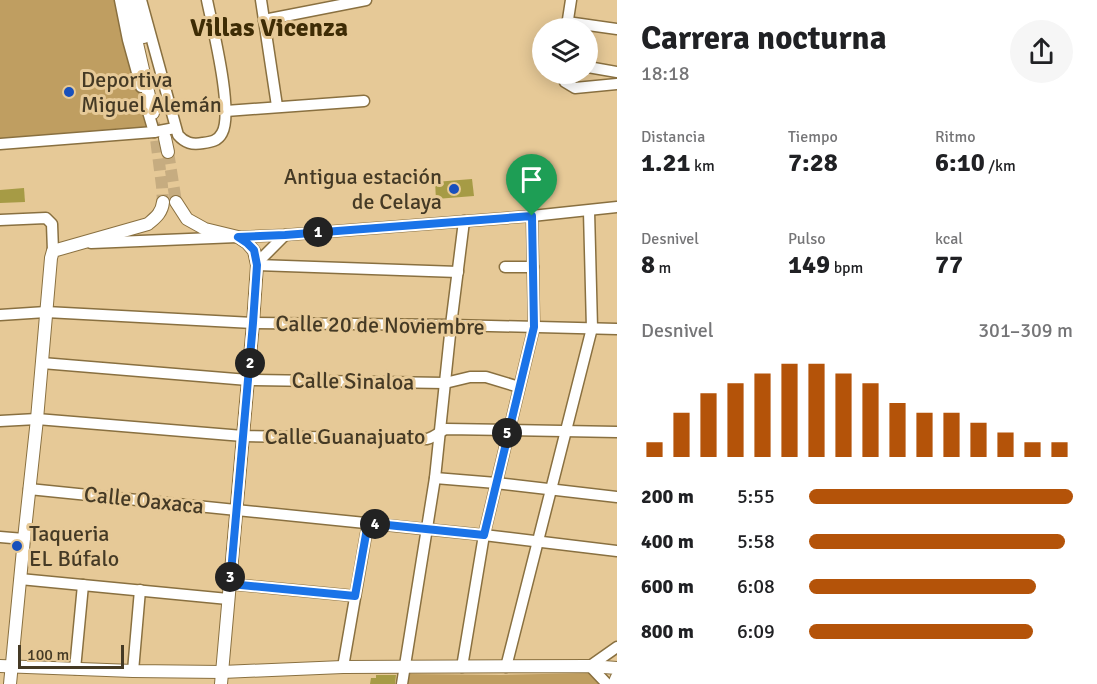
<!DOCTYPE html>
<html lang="es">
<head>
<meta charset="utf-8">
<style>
  :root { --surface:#fff; --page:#f6f6f6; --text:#202124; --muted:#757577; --accent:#b45309 }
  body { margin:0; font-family:Signika,sans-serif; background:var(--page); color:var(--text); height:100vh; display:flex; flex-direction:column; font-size:22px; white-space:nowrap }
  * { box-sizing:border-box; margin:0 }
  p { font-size:20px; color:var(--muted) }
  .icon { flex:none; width:33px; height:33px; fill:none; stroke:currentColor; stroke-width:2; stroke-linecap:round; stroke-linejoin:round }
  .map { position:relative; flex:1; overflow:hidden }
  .drawer { display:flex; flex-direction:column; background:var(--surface); width:480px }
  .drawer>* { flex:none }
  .fabs { position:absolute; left:532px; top:18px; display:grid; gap:12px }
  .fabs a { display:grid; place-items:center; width:66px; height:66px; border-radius:50%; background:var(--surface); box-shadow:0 3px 15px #0003; font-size:30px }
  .scale { position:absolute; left:18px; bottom:15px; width:106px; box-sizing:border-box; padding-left:6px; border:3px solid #453a25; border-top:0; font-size:16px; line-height:21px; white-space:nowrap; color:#453a25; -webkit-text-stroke:4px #e6c997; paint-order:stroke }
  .pin { position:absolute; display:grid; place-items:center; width:51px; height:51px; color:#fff; margin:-62px -26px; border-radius:50% 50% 50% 0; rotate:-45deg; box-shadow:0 0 6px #0007 }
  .pin .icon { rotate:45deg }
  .km { position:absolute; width:30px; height:30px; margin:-15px; border-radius:50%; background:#222; color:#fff; font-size:16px; line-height:30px; text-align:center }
  .round { display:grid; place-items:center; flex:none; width:63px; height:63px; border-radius:32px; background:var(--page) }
  .overview { display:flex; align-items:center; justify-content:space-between; height:102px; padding:0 24px }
  h1 { font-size:33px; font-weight:800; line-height:45px }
  .figures { display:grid; grid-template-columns:repeat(3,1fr); gap:9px; height:102px; padding:6px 24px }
  .figures div { display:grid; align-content:center }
  .figures b { font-size:26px; font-weight:800 }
  .figures small { font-size:16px; font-weight:400 }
  .figures p { font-size:16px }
  .chart { height:168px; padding:12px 24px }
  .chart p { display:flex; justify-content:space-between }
  .chart svg { width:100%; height:108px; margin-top:6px; stroke:var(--accent); stroke-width:6 }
  ul { padding:0 24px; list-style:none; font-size:20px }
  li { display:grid; grid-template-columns:96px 72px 1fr; align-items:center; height:45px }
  li i { height:15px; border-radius:8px; background:var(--accent) }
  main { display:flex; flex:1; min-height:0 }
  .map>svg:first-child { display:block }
  .green { fill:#bf9e61 }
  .building { fill:#a69b45 }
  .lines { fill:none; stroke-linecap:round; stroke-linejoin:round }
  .major-tunnel { stroke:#c6ac80; stroke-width:12; stroke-dasharray:12 6; stroke-linecap:butt }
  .minor-casing { stroke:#897040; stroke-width:13 }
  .major-casing { stroke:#897040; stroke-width:14 }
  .minor { stroke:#fff; stroke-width:10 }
  .major { stroke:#fff; stroke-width:12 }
  .route-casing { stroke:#fff; stroke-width:12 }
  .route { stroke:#1a73e8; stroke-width:8 }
  .poi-dot { fill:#1850bc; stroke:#e6c997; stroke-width:2 }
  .labels { text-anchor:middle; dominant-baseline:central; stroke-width:6; stroke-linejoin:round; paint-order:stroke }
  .poi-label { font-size:22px; fill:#453a25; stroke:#e6c997; text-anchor:start }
  .street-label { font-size:22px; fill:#453a25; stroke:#e6c997 }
  .quarter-label { font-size:26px; font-weight:bold; fill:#3e2c05; stroke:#e6c997 }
</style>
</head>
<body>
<main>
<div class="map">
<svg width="617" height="684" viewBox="0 0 617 684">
  <rect width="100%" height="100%" fill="#e6c997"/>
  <!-- green -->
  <g class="green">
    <polygon points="0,0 116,0 129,57 148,127 0,140"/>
    <polygon points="589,673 602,684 408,684 409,674 501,675"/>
  </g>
  <!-- building -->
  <g class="building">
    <polygon points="472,179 474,196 436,199 435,182"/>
    <polygon points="24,188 25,202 0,203 0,190"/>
    <polygon points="376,675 396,675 395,684 370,684 371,678 376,678"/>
  </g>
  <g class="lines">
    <!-- major-tunnel -->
    <g class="major-tunnel">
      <polyline points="154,123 162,186 163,202"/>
      <polyline points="168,152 176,202"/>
    </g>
    <!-- minor casing -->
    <g class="minor-casing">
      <g id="minor">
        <polyline points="120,0 128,40 141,87"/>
        <path d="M141,0L178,135C185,143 192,145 203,143C211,142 218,141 222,133C234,112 212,25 207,0"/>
        <polyline points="261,0 277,106"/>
        <polyline points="264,20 366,0"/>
        <polyline points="567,22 617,29"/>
        <polyline points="567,26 571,0"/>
        <polyline points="588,67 617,72"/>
        <polyline points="561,74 565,82 575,88 617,84"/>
        <polyline points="146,105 154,132"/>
        <polyline points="226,111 364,101"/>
        <polyline points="0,144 154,132 175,128"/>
        <polyline points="0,220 46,218 52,224 53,251"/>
        <polyline points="91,243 285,235 532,216 617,207"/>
        <polyline points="257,263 285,235"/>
        <polyline points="257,265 458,272"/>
        <polyline points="505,267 533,267"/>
        <polyline points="0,315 46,312 253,323 451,325 617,329"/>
        <polyline points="42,363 248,380 445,383 470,377 486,377 519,387"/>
        <path d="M0,421L37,419L243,436L427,439C435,437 439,432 446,429L617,432"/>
        <polyline points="435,478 496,483 617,497"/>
        <polyline points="29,489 484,535 617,551"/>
        <polyline points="0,537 24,539"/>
        <polyline points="20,579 228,599"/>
        <polyline points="230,584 355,596"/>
        <polyline points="343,667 368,523"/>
        <polyline points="462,667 484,535 534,327 532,216"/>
        <polyline points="506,667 592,328 589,211"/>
        <polyline points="75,669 83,585"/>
        <polyline points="133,671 140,590"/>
        <polyline points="402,684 435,478 451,325 464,221"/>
        <polyline points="607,684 590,666 617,647"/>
      </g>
    </g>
    <!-- major casing -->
    <g class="major-casing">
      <g id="major">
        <polyline points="127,0 153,113"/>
        <polyline points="136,0 144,37"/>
        <polyline points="165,138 168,152"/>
        <polyline points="176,202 187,219 205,229 238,237 247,243 254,251 257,265 253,323 221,684"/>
        <polyline points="0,666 133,671 222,672 343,667 590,666 617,668"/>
        <path d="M10,684L24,539L37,419L51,258L53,251L148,224C155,218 162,213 163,202"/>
        <polyline points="614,684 617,677"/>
      </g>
    </g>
    <!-- minor -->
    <use href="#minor" class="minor"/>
    <!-- major -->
    <use href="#major" class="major"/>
  </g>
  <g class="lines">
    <!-- route casing -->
    <g class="route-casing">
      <polygon id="route" points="532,216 534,327 484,535 368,523 355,596 230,584 253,323 257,265 254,250 247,243 238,237 285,235"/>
    </g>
    <!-- route -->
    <use href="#route" class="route"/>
  </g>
  <!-- markers -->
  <g class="poi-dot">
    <circle cx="69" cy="92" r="6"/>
    <circle cx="454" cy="189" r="6"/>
    <circle cx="17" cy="546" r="6"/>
  </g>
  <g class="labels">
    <!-- poi labels -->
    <g class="poi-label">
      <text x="81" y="79">Deportiva<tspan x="81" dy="25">Miguel Alemán</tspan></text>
      <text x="442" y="176" text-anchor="end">Antigua estación<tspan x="442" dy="25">de Celaya</tspan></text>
      <text x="29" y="533">Taqueria<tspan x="29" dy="25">EL Búfalo</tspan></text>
    </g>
    <!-- street labels -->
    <g class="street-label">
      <text transform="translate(380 325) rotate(1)">Calle 20 de Noviembre</text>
      <text transform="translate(353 381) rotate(1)">Calle Sinaloa</text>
      <text x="345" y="436">Calle Guanajuato</text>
      <text transform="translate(144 500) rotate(6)">Calle Oaxaca</text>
    </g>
    <!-- quarter labels -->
    <g class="quarter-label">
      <text x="269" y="28">Villas Vicenza</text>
    </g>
  </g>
</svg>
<div class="fabs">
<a><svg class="icon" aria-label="layers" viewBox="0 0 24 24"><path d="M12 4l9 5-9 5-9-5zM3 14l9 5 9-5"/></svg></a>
</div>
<div class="scale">100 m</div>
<div class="pin" style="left:532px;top:216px;background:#1e9e55"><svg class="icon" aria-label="arrive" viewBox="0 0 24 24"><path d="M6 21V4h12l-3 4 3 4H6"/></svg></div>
<b class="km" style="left:318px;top:232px">1</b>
<b class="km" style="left:250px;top:363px">2</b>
<b class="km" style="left:230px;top:577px">3</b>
<b class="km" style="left:375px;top:524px">4</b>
<b class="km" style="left:507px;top:433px">5</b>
</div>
<section class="drawer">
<div class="overview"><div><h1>Carrera nocturna</h1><p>18:18</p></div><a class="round"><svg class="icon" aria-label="share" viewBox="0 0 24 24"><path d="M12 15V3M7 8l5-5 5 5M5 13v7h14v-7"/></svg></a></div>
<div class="figures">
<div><p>Distancia</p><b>1.21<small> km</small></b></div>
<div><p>Tiempo</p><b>7:28</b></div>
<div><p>Ritmo</p><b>6:10<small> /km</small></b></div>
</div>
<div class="figures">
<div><p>Desnivel</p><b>8<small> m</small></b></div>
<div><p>Pulso</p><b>149<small> bpm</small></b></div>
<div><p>kcal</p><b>77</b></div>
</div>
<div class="chart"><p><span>Desnivel</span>301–309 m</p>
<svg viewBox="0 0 160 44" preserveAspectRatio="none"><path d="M5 44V38M15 44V26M25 44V18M35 44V14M45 44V10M55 44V6M65 44V6M75 44V10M85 44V14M95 44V22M105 44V26M115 44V26M125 44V30M135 44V34M145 44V38M155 44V38"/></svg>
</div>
<ul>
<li><b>200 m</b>5:55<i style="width:100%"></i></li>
<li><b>400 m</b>5:58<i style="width:97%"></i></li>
<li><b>600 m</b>6:08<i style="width:86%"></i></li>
<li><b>800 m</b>6:09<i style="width:85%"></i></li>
</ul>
</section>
</main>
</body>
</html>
